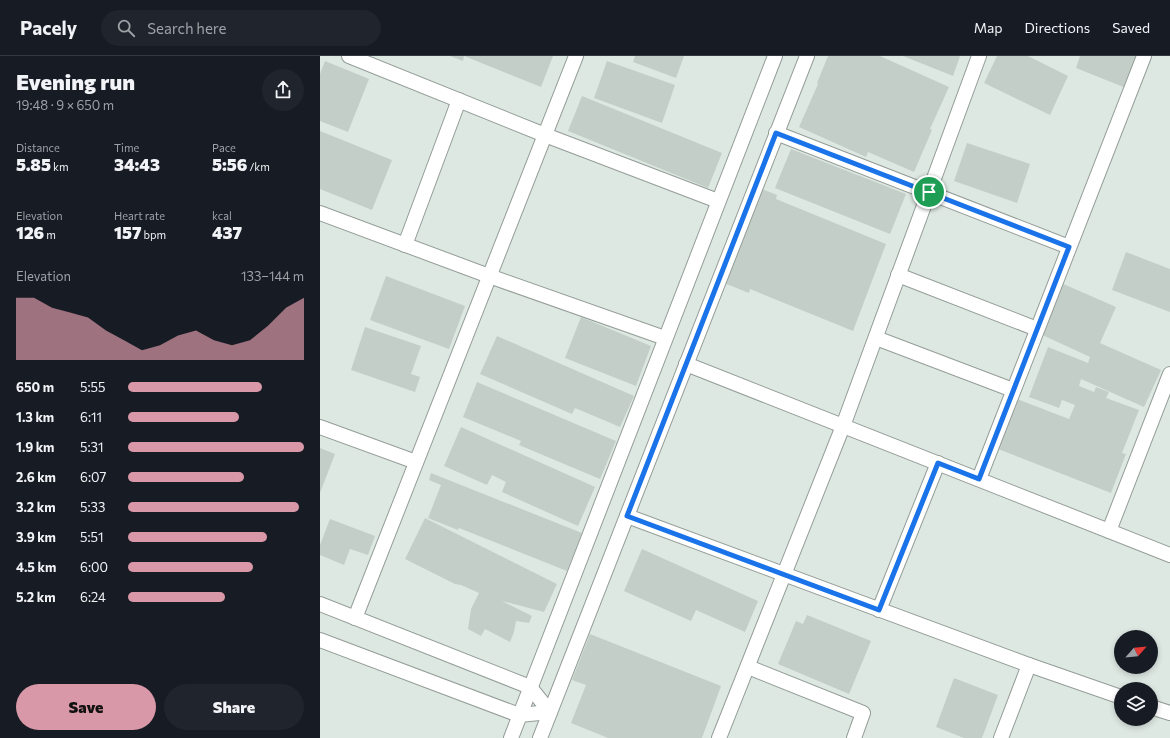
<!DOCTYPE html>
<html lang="en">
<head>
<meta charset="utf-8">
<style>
  :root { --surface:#171b24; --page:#20242c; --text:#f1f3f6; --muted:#9ea1a6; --line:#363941; --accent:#d998a7 }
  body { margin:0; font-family:Commissioner,sans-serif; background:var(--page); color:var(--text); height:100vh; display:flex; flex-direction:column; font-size:15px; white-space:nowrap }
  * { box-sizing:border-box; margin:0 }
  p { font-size:13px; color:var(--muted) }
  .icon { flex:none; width:22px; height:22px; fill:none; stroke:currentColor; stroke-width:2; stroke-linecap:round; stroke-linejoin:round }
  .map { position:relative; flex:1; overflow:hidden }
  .side { display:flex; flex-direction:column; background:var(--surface); width:320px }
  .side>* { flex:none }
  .needle { width:26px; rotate:63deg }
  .tools { position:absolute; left:794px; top:574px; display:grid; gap:8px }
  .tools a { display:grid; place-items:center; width:44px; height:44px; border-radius:50%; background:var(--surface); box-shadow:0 2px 6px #0003; font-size:20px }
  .pin { position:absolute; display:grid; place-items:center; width:34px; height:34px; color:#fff; margin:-17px; border:2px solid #fff; border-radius:50%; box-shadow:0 1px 4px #0007 }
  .round { display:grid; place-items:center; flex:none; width:42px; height:42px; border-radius:21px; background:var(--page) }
  .headline { display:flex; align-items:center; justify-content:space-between; height:68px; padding:0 16px }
  h1 { font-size:22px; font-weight:800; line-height:30px }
  .figures { display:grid; grid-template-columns:repeat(3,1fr); gap:6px; height:68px; padding:4px 16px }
  .figures div { display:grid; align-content:center }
  .figures b { font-size:17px; font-weight:800 }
  .figures small { font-size:11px; font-weight:400 }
  .figures p { font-size:11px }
  .chart { height:112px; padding:8px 16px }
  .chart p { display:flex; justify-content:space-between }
  .chart svg { width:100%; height:72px; margin-top:4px; fill:var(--accent); opacity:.7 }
  .cta { display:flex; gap:8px; margin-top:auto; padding:8px 16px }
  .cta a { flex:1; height:46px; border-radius:24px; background:var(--accent); color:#111; font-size:16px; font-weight:800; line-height:46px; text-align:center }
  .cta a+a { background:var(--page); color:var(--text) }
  ul { padding:0 16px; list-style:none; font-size:13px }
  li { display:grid; grid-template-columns:64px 48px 1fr; align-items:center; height:30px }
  li i { height:10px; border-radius:5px; background:var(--accent) }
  header { display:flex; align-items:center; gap:24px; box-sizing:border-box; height:56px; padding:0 20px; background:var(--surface); border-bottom:1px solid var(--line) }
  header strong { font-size:19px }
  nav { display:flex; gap:22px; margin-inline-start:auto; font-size:14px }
  .search { width:280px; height:36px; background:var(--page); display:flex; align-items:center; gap:10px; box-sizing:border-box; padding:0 14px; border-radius:22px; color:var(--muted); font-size:15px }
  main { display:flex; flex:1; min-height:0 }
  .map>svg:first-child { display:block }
  .building { fill:#c4cec8 }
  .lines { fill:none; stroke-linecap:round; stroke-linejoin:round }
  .street-casing { stroke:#949d98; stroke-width:16 }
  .street { stroke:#fff; stroke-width:14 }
  .route-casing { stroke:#fff; stroke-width:8 }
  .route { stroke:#1a73e8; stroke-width:5 }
</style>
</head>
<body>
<header>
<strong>Pacely</strong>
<div class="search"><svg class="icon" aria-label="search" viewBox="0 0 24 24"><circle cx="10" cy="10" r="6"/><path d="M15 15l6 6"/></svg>Search here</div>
<nav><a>Map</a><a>Directions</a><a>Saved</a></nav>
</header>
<main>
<section class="side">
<div class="headline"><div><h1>Evening run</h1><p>19:48 · 9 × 650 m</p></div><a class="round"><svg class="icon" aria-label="share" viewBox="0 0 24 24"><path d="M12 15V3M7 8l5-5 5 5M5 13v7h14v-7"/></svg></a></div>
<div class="figures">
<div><p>Distance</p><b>5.85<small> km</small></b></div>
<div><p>Time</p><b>34:43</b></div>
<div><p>Pace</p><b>5:56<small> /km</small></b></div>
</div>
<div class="figures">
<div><p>Elevation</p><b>126<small> m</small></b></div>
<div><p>Heart rate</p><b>157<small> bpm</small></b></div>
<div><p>kcal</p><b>437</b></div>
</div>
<div class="chart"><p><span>Elevation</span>133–144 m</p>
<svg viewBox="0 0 160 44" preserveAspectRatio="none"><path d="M0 44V6L10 6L20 12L30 15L40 18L50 26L60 32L70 38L80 35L90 29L100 26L110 32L120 35L130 32L140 23L150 12L160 6V44z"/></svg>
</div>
<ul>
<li><b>650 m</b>5:55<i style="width:76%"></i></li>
<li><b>1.3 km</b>6:11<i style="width:63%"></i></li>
<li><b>1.9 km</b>5:31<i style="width:100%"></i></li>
<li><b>2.6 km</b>6:07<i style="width:66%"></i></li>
<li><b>3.2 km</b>5:33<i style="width:97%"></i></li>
<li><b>3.9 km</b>5:51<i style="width:79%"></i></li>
<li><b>4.5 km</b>6:00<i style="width:71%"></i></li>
<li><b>5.2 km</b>6:24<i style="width:55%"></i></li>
</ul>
<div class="cta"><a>Save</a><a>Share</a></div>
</section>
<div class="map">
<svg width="850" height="682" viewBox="0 0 850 682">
  <rect width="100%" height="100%" fill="#dee8e2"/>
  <!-- building -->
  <g class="building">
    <polygon points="130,0 233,0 221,31 144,0 143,5"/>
    <polygon points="315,0 364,0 356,22 313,6"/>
    <polygon points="508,0 560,0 629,31 610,73 612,74 594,116 548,96 546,101 479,71 498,28 497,27"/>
    <polygon points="583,0 640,0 633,20"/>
    <polygon points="677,0 708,0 748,20 730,59 664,27"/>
    <polygon points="760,0 824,0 811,34 756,12"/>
    <polygon points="5,5 49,23 28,76 0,65 0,18"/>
    <polygon points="287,5 355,29 342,67 274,42"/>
    <polygon points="262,40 402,97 388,132 248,75"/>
    <polygon points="0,75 72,104 52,154 0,133"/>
    <polygon points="647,87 710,108 697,147 634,125"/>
    <polygon points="471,93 586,138 570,178 455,132"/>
    <polygon points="442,133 457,139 456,143 566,188 533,275 430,233 429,237 404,227"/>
    <polygon points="806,196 850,213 850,256 792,234"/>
    <polygon points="66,220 145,250 129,293 50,264"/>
    <polygon points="739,226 796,251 780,287 841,314 824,351 761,323 759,330 774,336 776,331 789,336 786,342 819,354 802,397 806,398 791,437 678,393 697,343 749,363 755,349 742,344 739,352 709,341 728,291 768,307 770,301 718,277"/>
    <polygon points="261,261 331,290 316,330 245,302"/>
    <polygon points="45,271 101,290 91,318 100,321 95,336 31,314"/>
    <polygon points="177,280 314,340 300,371 255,352 252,358 160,318"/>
    <polygon points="157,326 296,385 280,423 199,389 201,385 143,361"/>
    <polygon points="141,371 275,431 258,470 182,436 186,426 172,419 167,429 124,410"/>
    <polygon points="0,392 15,398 0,437"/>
    <polygon points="111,417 262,477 247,515 139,472 138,474 108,462 121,429 109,424"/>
    <polygon points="105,462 237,528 224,556 182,545 212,560 209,567 196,565 194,576 190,586 165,573 161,580 148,573 151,553 159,537 141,529 135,528 85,503"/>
    <polygon points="10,463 55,480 48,499 30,493 24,509 0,499 0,489"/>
    <polygon points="322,493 438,545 425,576 376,554 371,565 304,535"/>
    <polygon points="487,559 551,585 529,638 458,608 476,565 483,568"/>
    <polygon points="270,578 401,630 382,682 288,682 251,667 266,629 252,624"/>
    <polygon points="634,622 678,639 662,682 644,682 616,671"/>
  </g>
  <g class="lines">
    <!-- street casing -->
    <g class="street-casing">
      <g id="street">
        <polyline points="29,0 225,79 398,145"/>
        <polyline points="456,77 749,191"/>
        <polyline points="0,157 169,220 345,282"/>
        <polyline points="85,189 139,44"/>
        <polyline points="578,219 717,273"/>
        <polyline points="556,282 693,334"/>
        <polyline points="366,308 850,499"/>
        <polyline points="0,371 96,406"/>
        <polyline points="659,423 824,0"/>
        <polyline points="307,460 709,609 801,641"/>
        <polyline points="789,475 850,318"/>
        <polyline points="0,548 210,631 230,656 199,659 0,584"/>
        <polyline points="559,554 618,407"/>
        <polyline points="35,562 256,0"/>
        <polyline points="428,611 543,657 534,682"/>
        <polyline points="831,651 850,657"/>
        <polyline points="191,682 455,0"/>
        <polyline points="220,682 487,0"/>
        <polyline points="399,682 523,370 659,0"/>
        <polyline points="681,682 709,609"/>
      </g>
    </g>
    <!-- street -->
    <use href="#street" class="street"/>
  </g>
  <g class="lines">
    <!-- route casing -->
    <g class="route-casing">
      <polygon id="route" points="456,77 749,191 659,423 618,407 559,554 307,460"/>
    </g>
    <!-- route -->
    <use href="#route" class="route"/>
  </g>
</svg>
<div class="tools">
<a><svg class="needle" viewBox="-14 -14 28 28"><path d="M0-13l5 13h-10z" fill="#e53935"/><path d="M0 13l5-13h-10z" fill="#9ea1a6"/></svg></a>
<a><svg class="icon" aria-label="layers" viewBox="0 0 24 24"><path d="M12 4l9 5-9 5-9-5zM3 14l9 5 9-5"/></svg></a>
</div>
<div class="pin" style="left:609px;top:136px;background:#1e9e55"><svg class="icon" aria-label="arrive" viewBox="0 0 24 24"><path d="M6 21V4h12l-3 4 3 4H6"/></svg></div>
</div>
</main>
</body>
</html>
